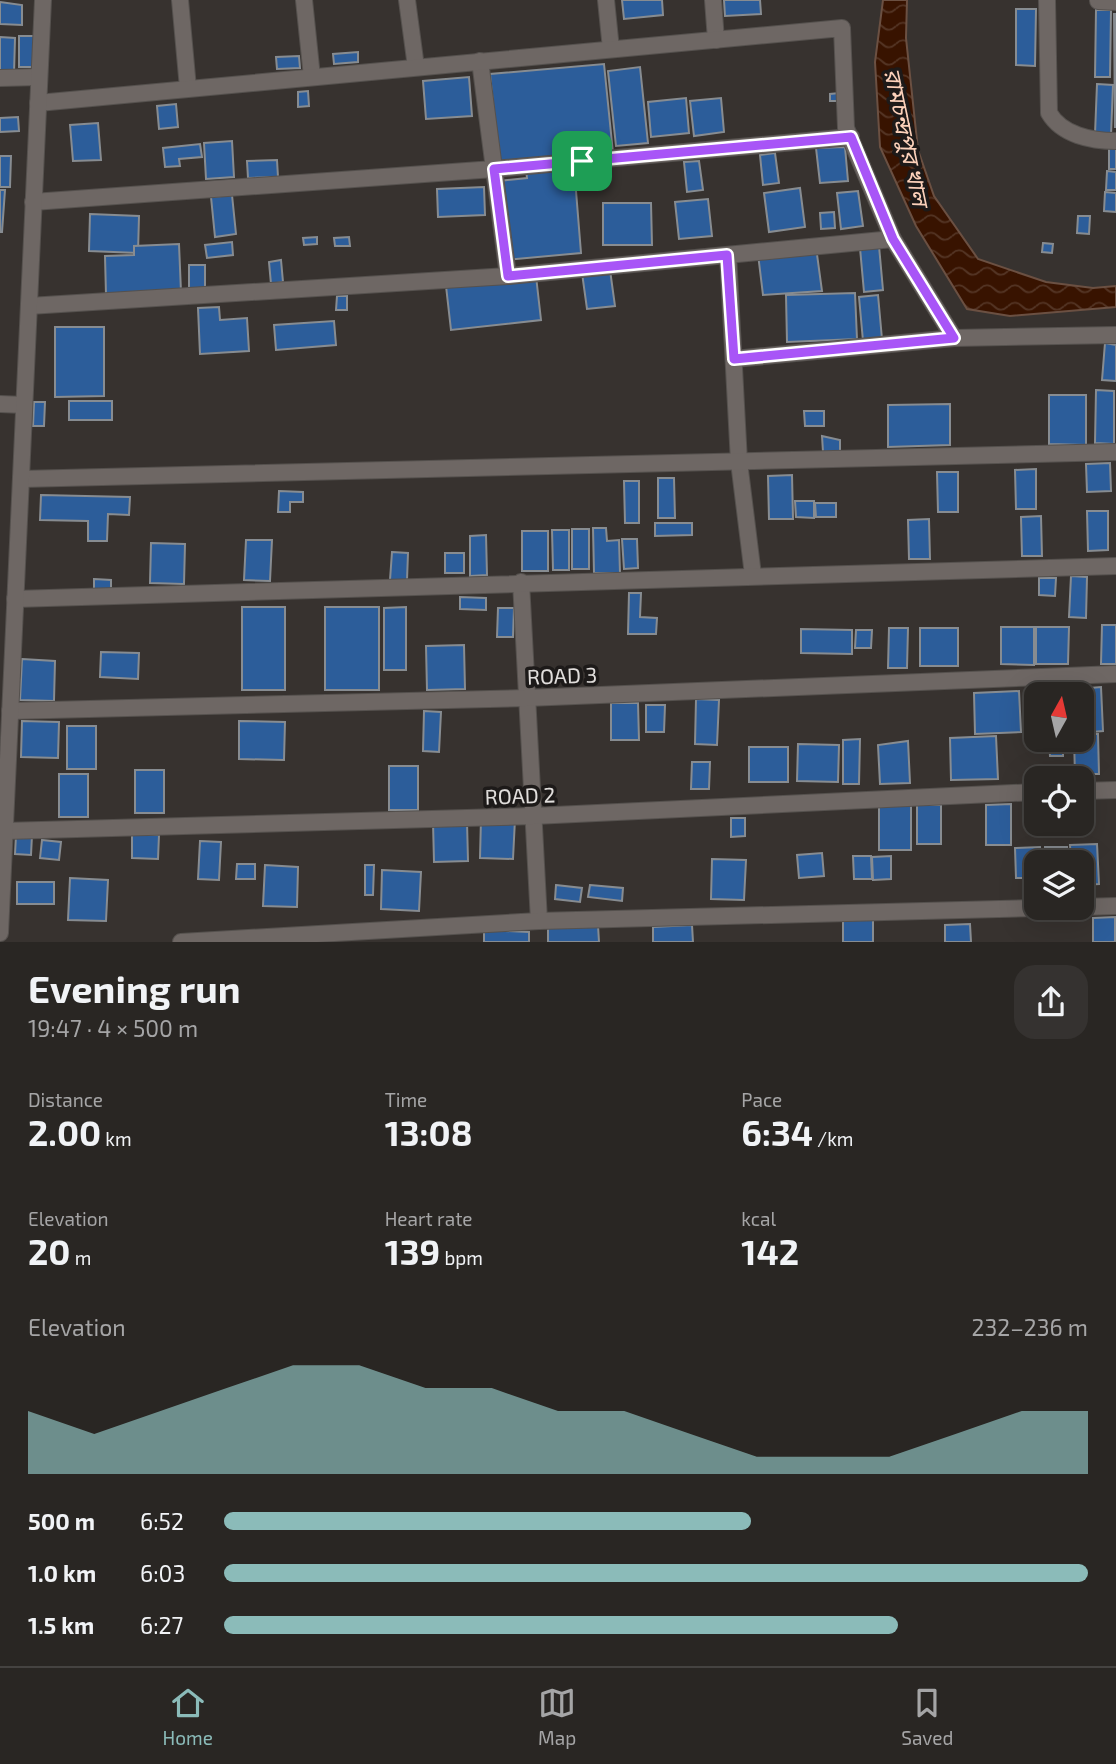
<!DOCTYPE html>
<html lang="en">
<head>
<meta charset="utf-8">
<style>
  :root { --surface:#292623; --page:#353230; --text:#f1f3f6; --muted:#a5a5a6; --line:#454341; --accent:#8bbbb9 }
  body { margin:0; font-family:"Exo 2","Noto Sans Bengali",sans-serif; background:var(--page); color:var(--text); height:100vh; display:flex; flex-direction:column; font-size:26px; white-space:nowrap }
  * { box-sizing:border-box; margin:0 }
  p { font-size:23px; color:var(--muted) }
  .icon { flex:none; width:38px; height:38px; fill:none; stroke:currentColor; stroke-width:2; stroke-linecap:round; stroke-linejoin:round }
  .map { position:relative; height:942px; overflow:hidden }
  .panel { display:flex; flex-direction:column; background:var(--surface); flex:1 }
  .panel>* { flex:none }
  .needle { width:46px; rotate:8deg }
  .controls { position:absolute; left:1024px; top:682px; display:grid; gap:14px }
  .controls a { display:grid; place-items:center; width:70px; height:70px; border-radius:14px; background:var(--surface); box-shadow:0 7px 28px #0002,0 0 0 2px var(--line); font-size:35px }
  .pin { position:absolute; display:grid; place-items:center; width:60px; height:60px; color:#fff; margin:-30px; border-radius:14px; box-shadow:0 4px 10px #0006 }
  .round { display:grid; place-items:center; flex:none; width:74px; height:74px; border-radius:21px; background:var(--page) }
  .head { display:flex; align-items:center; justify-content:space-between; height:119px; padding:0 28px }
  h1 { font-size:38px; font-weight:700; line-height:52px }
  .metrics { display:grid; grid-template-columns:repeat(3,1fr); gap:10px; height:119px; padding:7px 28px }
  .metrics div { display:grid; align-content:center }
  .metrics b { font-size:35px; font-weight:700 }
  .metrics small { font-size:19px; font-weight:400 }
  .metrics p { font-size:19px }
  .chart { height:196px; padding:14px 28px }
  .chart p { display:flex; justify-content:space-between }
  .chart svg { width:100%; height:126px; margin-top:7px; fill:var(--accent); opacity:.7 }
  ul { padding:0 28px; list-style:none; font-size:23px }
  li { display:grid; grid-template-columns:112px 84px 1fr; align-items:center; height:52px }
  li i { height:18px; border-radius:9px; background:var(--accent) }
  .menu { display:flex; justify-content:space-around; align-items:center; height:98px; border-top:2px solid var(--line); background:var(--surface); font-size:19px; color:var(--muted) }
  .menu a { display:grid; justify-items:center; gap:4px }
  .menu .active { color:var(--accent) }
  .map>svg:first-child { display:block }
  .water { fill:url(#water-waves); stroke:#6b5042; stroke-width:2 }
  .building { fill:#2c5d9a; stroke:#878c91; stroke-width:2 }
  .lines { fill:none; stroke-linecap:round; stroke-linejoin:round }
  .street-casing { stroke:#55514e; stroke-width:18 }
  .street { stroke:#6e6764; stroke-width:16 }
  .route-casing { stroke:#fff; stroke-width:14 }
  .route { stroke:#a855f7; stroke-width:9 }
  .labels { text-anchor:middle; dominant-baseline:central; stroke-width:7; stroke-linejoin:round; paint-order:stroke }
  .street-label { font-size:21px; fill:#e1dedc; stroke:#1d1a19 }
  .water-label { font-size:23px; font-style:italic; fill:#fcd1ba; stroke:#1d1a19 }
</style>
</head>
<body>
<div class="map">
<svg width="1116" height="942" viewBox="0 0 1116 942">
  <defs>
    <pattern id="water-waves" width="16" height="10" patternUnits="userSpaceOnUse" patternTransform="scale(1.75)"><rect width="16" height="10" fill="#381300"/><path d="M0 5q4-4 8 0t8 0" fill="none" stroke="#543525"/></pattern>
  </defs>
  <rect width="100%" height="100%" fill="#37322f"/>
  <!-- water -->
  <polygon class="water" points="883,0 907,0 906,38 918,150 934,196 978,259 1046,282 1093,288 1116,286 1116,307 1010,316 967,309 916,226 880,147 875,62"/>
  <!-- building -->
  <g class="building">
    <polygon points="622,0 662,0 663,15 624,19"/>
    <polygon points="724,0 760,0 761,14 725,16"/>
    <polygon points="0,2 22,5 22,25 0,24"/>
    <polygon points="1016,9 1036,9 1035,66 1016,65"/>
    <polygon points="1096,10 1111,10 1110,77 1095,77"/>
    <polygon points="1114,14 1116,14 1116,127 1115,127"/>
    <rect x="19" y="36" width="17" height="31"/>
    <polygon points="0,37 15,38 14,74 0,73"/>
    <polygon points="358,52 358,62 334,64 333,54"/>
    <polygon points="299,56 300,68 277,69 276,57"/>
    <polygon points="604,64 613,153 499,163 490,74"/>
    <polygon points="640,67 648,143 616,146 608,71"/>
    <polygon points="469,77 472,116 426,119 423,81"/>
    <polygon points="1097,84 1113,85 1111,135 1095,134"/>
    <polygon points="308,91 309,106 298,107 298,92"/>
    <polygon points="839,93 839,101 830,101 830,94"/>
    <polygon points="686,98 689,133 651,137 648,102"/>
    <polygon points="721,98 724,132 694,136 690,101"/>
    <polygon points="176,104 178,127 159,129 157,106"/>
    <polygon points="18,117 19,131 0,132 0,118"/>
    <polygon points="98,123 101,160 73,161 70,125"/>
    <polygon points="232,141 234,177 206,179 204,143"/>
    <polygon points="200,144 202,157 179,159 180,166 165,167 163,148"/>
    <polygon points="845,147 848,181 820,183 816,148"/>
    <rect x="1109" y="148" width="7" height="21"/>
    <polygon points="775,153 779,183 763,185 760,155"/>
    <polygon points="0,156 11,156 10,187 0,187"/>
    <polygon points="277,160 278,177 248,178 247,161"/>
    <polygon points="699,161 703,190 687,192 684,162"/>
    <polygon points="574,166 581,253 506,260 499,181 527,178 526,170"/>
    <polygon points="1107,171 1116,172 1116,190 1106,190"/>
    <polygon points="484,187 485,215 438,217 437,189"/>
    <polygon points="800,188 805,227 769,232 764,193"/>
    <polygon points="0,190 5,190 2,232 0,232"/>
    <polygon points="858,191 863,226 841,229 837,193"/>
    <polygon points="1105,192 1116,193 1116,212 1104,211"/>
    <polygon points="232,195 236,234 215,237 211,197"/>
    <polygon points="708,199 712,236 679,239 675,202"/>
    <polygon points="603,203 651,203 652,245 603,245"/>
    <polygon points="834,212 835,228 821,229 820,213"/>
    <polygon points="90,214 139,216 138,253 89,251"/>
    <polygon points="1078,216 1090,216 1089,234 1077,233"/>
    <polygon points="317,237 317,244 304,245 303,238"/>
    <polygon points="349,237 350,246 335,246 334,238"/>
    <polygon points="232,242 233,255 207,258 205,245"/>
    <polygon points="1043,243 1053,244 1052,253 1042,252"/>
    <polygon points="179,244 181,292 106,295 105,256 134,255 134,246"/>
    <polygon points="879,246 883,290 864,292 860,248"/>
    <polygon points="816,247 822,291 763,295 758,254"/>
    <polygon points="281,260 283,282 271,284 269,262"/>
    <rect x="189" y="265" width="16" height="26"/>
    <polygon points="610,270 615,306 587,309 582,273"/>
    <polygon points="536,276 541,320 451,330 446,286"/>
    <polygon points="855,293 857,339 787,342 786,295"/>
    <polygon points="878,295 882,339 863,341 859,297"/>
    <polygon points="337,296 347,296 347,310 336,310"/>
    <polygon points="219,307 220,320 247,318 249,351 200,354 198,308"/>
    <polygon points="334,321 336,345 276,350 274,325"/>
    <polygon points="55,327 104,327 104,396 55,397"/>
    <polygon points="1105,343 1116,345 1116,381 1102,380"/>
    <polygon points="1096,390 1114,391 1114,444 1095,443"/>
    <polygon points="1049,395 1086,395 1086,445 1049,444"/>
    <rect x="69" y="401" width="43" height="19"/>
    <polygon points="34,402 45,402 44,426 33,426"/>
    <polygon points="950,404 950,445 888,447 888,405"/>
    <polygon points="804,411 824,411 824,426 805,426"/>
    <polygon points="822,436 840,440 840,451 823,452"/>
    <polygon points="1110,463 1111,491 1087,492 1086,464"/>
    <polygon points="1036,469 1036,509 1016,509 1015,470"/>
    <polygon points="937,472 958,472 958,512 938,512"/>
    <polygon points="792,475 793,519 769,519 768,476"/>
    <polygon points="658,478 674,478 675,518 658,518"/>
    <polygon points="624,481 639,481 639,523 625,523"/>
    <polygon points="279,491 303,492 303,502 290,502 290,512 278,512"/>
    <polygon points="41,495 130,497 129,515 108,514 107,541 88,541 88,521 40,520"/>
    <polygon points="795,501 814,501 814,518 796,517"/>
    <polygon points="815,503 836,503 836,517 816,517"/>
    <polygon points="1087,511 1108,511 1108,550 1088,551"/>
    <polygon points="1041,516 1042,556 1022,556 1021,517"/>
    <polygon points="929,519 930,559 909,559 908,520"/>
    <polygon points="655,523 692,523 692,535 655,536"/>
    <polygon points="593,528 606,528 607,541 619,540 620,573 594,573"/>
    <rect x="572" y="529" width="17" height="40"/>
    <polygon points="552,530 569,530 569,570 553,570"/>
    <rect x="522" y="531" width="26" height="40"/>
    <polygon points="486,535 487,575 470,576 470,536"/>
    <polygon points="622,539 637,539 638,568 624,569"/>
    <polygon points="246,540 272,540 270,581 244,580"/>
    <polygon points="151,543 185,544 184,584 150,583"/>
    <polygon points="392,552 408,553 407,580 390,580"/>
    <rect x="445" y="553" width="19" height="20"/>
    <polygon points="1071,576 1087,577 1086,618 1069,617"/>
    <polygon points="1039,578 1056,578 1055,596 1039,595"/>
    <polygon points="94,579 111,580 111,591 94,589"/>
    <polygon points="629,593 641,593 640,617 657,618 656,634 628,634"/>
    <polygon points="460,597 486,598 486,610 460,609"/>
    <rect x="242" y="607" width="43" height="83"/>
    <rect x="325" y="607" width="54" height="83"/>
    <polygon points="406,607 406,670 384,670 384,608"/>
    <polygon points="498,608 514,608 513,637 497,637"/>
    <polygon points="1102,625 1116,625 1116,664 1101,664"/>
    <polygon points="1001,627 1034,627 1034,665 1001,664"/>
    <polygon points="1036,627 1069,627 1068,664 1036,664"/>
    <polygon points="889,628 908,628 907,668 888,668"/>
    <rect x="920" y="628" width="38" height="38"/>
    <polygon points="801,629 852,630 852,654 801,653"/>
    <polygon points="856,630 872,630 871,648 855,648"/>
    <polygon points="464,645 465,689 427,690 426,646"/>
    <polygon points="101,652 139,653 138,679 100,677"/>
    <polygon points="22,659 55,661 54,701 20,700"/>
    <polygon points="1101,687 1103,731 1092,732 1090,688"/>
    <polygon points="1019,691 1021,732 975,734 974,693"/>
    <polygon points="696,699 719,700 717,745 695,744"/>
    <polygon points="611,703 638,703 639,740 611,740"/>
    <polygon points="646,705 665,705 664,732 646,732"/>
    <polygon points="424,711 441,712 439,752 423,751"/>
    <rect x="1082" y="719" width="7" height="6"/>
    <polygon points="22,721 59,722 58,758 21,757"/>
    <polygon points="239,721 285,722 284,760 239,759"/>
    <rect x="67" y="726" width="29" height="43"/>
    <polygon points="1082,734 1098,734 1099,774 1075,774 1074,740 1082,740"/>
    <polygon points="996,736 998,779 951,780 950,738"/>
    <polygon points="860,739 859,784 843,784 843,740"/>
    <polygon points="1049,740 1063,740 1063,756 1050,756"/>
    <polygon points="908,741 910,783 880,784 878,745"/>
    <polygon points="798,744 839,745 838,782 797,781"/>
    <rect x="749" y="747" width="39" height="35"/>
    <polygon points="692,762 710,762 709,789 691,789"/>
    <rect x="389" y="766" width="29" height="44"/>
    <rect x="135" y="770" width="29" height="43"/>
    <rect x="59" y="774" width="29" height="43"/>
    <polygon points="1011,804 1011,845 986,845 986,805"/>
    <rect x="879" y="805" width="32" height="45"/>
    <rect x="917" y="805" width="24" height="39"/>
    <polygon points="481,818 515,819 513,859 480,858"/>
    <polygon points="731,818 745,818 745,836 731,837"/>
    <polygon points="467,821 468,861 434,862 433,822"/>
    <polygon points="132,834 159,835 158,859 132,858"/>
    <polygon points="16,835 32,835 31,855 15,854"/>
    <polygon points="42,840 61,842 59,860 40,858"/>
    <polygon points="200,841 221,842 219,880 198,879"/>
    <polygon points="1097,844 1099,884 1082,885 1082,863 1071,863 1070,845"/>
    <polygon points="1040,847 1041,863 1036,863 1036,878 1016,878 1015,848"/>
    <rect x="1045" y="847" width="22" height="16"/>
    <polygon points="822,853 824,876 799,878 797,855"/>
    <polygon points="853,856 871,856 872,879 854,879"/>
    <polygon points="891,856 891,879 873,880 872,857"/>
    <polygon points="712,859 746,860 744,900 711,899"/>
    <polygon points="237,864 255,864 255,879 236,879"/>
    <polygon points="265,865 298,867 297,907 263,906"/>
    <polygon points="365,865 374,865 373,895 365,895"/>
    <polygon points="382,870 421,872 419,911 381,909"/>
    <polygon points="70,878 108,880 106,921 68,920"/>
    <rect x="17" y="882" width="37" height="22"/>
    <polygon points="556,885 582,888 580,902 555,899"/>
    <polygon points="590,885 623,888 622,901 588,897"/>
    <polygon points="1115,917 1115,942 1093,942 1093,918"/>
    <rect x="843" y="920" width="30" height="22"/>
    <polygon points="970,924 971,942 945,942 945,925"/>
    <polygon points="598,925 599,942 548,942 548,928"/>
    <polygon points="692,925 693,942 653,942 653,927"/>
    <polygon points="484,930 529,932 529,942 484,942"/>
  </g>
  <g class="lines">
    <!-- street casing -->
    <g class="street-casing">
      <g id="street">
        <polyline points="180,0 188,88"/>
        <polyline points="304,0 312,77"/>
        <polyline points="407,0 416,67"/>
        <polyline points="606,0 611,49"/>
        <polyline points="713,0 716,40"/>
        <path d="M1047,0L1049,113C1062,135 1091,141 1116,141"/>
        <polyline points="1098,1 1116,2"/>
        <polyline points="480,61 508,276"/>
        <polyline points="0,78 39,77"/>
        <polyline points="38,103 842,28 846,128 893,239 954,338 1116,335"/>
        <polyline points="33,202 494,169 851,137"/>
        <polyline points="728,255 739,462 753,575"/>
        <polyline points="29,306 508,276 893,239"/>
        <polyline points="734,359 954,338"/>
        <polyline points="0,404 24,405"/>
        <polyline points="21,479 1116,452"/>
        <polyline points="521,582 539,921"/>
        <polyline points="15,599 1116,566"/>
        <polyline points="10,711 527,698 1116,674"/>
        <polyline points="1082,791 1116,790"/>
        <polyline points="5,831 534,816 1036,792"/>
        <polyline points="1082,907 1116,906"/>
        <polyline points="0,933 43,0"/>
        <polyline points="181,942 539,921 1036,908"/>
      </g>
    </g>
    <!-- street -->
    <use href="#street" class="street"/>
  </g>
  <g class="lines">
    <!-- route casing -->
    <g class="route-casing">
      <polygon id="route" points="851,137 893,239 954,338 734,359 727,255 508,276 494,169"/>
    </g>
    <!-- route -->
    <use href="#route" class="route"/>
  </g>
  <g class="labels">
    <!-- street labels -->
    <g class="street-label">
      <text transform="translate(562 675) rotate(-2)">ROAD 3</text>
      <text transform="translate(520 795) rotate(-2)">ROAD 2</text>
    </g>
    <!-- water labels -->
    <g class="water-label">
      <text transform="translate(907 137) rotate(78)">রামচন্দ্রপুর খাল</text>
    </g>
  </g>
</svg>
<div class="controls">
<a><svg class="needle" viewBox="-14 -14 28 28"><path d="M0-13l5 13h-10z" fill="#e53935"/><path d="M0 13l5-13h-10z" fill="#a5a5a6"/></svg></a>
<a><svg class="icon" aria-label="locate" viewBox="0 0 24 24"><circle cx="12" cy="12" r="6"/><path d="M12 2v4M12 18v4M2 12h4M18 12h4"/></svg></a>
<a><svg class="icon" aria-label="layers" viewBox="0 0 24 24"><path d="M12 4l9 5-9 5-9-5zM3 14l9 5 9-5"/></svg></a>
</div>
<div class="pin" style="left:582px;top:161px;background:#1e9e55"><svg class="icon" aria-label="arrive" viewBox="0 0 24 24"><path d="M6 21V4h12l-3 4 3 4H6"/></svg></div>
</div>
<section class="panel">
<div class="head"><div><h1>Evening run</h1><p>19:47 · 4 × 500 m</p></div><a class="round"><svg class="icon" aria-label="share" viewBox="0 0 24 24"><path d="M12 15V3M7 8l5-5 5 5M5 13v7h14v-7"/></svg></a></div>
<div class="metrics">
<div><p>Distance</p><b>2.00<small> km</small></b></div>
<div><p>Time</p><b>13:08</b></div>
<div><p>Pace</p><b>6:34<small> /km</small></b></div>
</div>
<div class="metrics">
<div><p>Elevation</p><b>20<small> m</small></b></div>
<div><p>Heart rate</p><b>139<small> bpm</small></b></div>
<div><p>kcal</p><b>142</b></div>
</div>
<div class="chart"><p><span>Elevation</span>232–236 m</p>
<svg viewBox="0 0 160 44" preserveAspectRatio="none"><path d="M0 44V22L10 30L20 22L30 14L40 6L50 6L60 14L70 14L80 22L90 22L100 30L110 38L120 38L130 38L140 30L150 22L160 22V44z"/></svg>
</div>
<ul>
<li><b>500 m</b>6:52<i style="width:61%"></i></li>
<li><b>1.0 km</b>6:03<i style="width:100%"></i></li>
<li><b>1.5 km</b>6:27<i style="width:78%"></i></li>
</ul>
</section>
<nav class="menu">
<a class="active"><svg class="icon" aria-label="home" viewBox="0 0 24 24"><path d="M3 11l9-7 9 7M6 9v11h12V9"/></svg>Home</a>
<a><svg class="icon" aria-label="map" viewBox="0 0 24 24"><path d="M3 6l6-2 6 2 6-2v14l-6 2-6-2-6 2zM9 4v14M15 6v14"/></svg>Map</a>
<a><svg class="icon" aria-label="saved" viewBox="0 0 24 24"><path d="M7 4h10v16l-5-4-5 4z"/></svg>Saved</a>
</nav>
</body>
</html>
